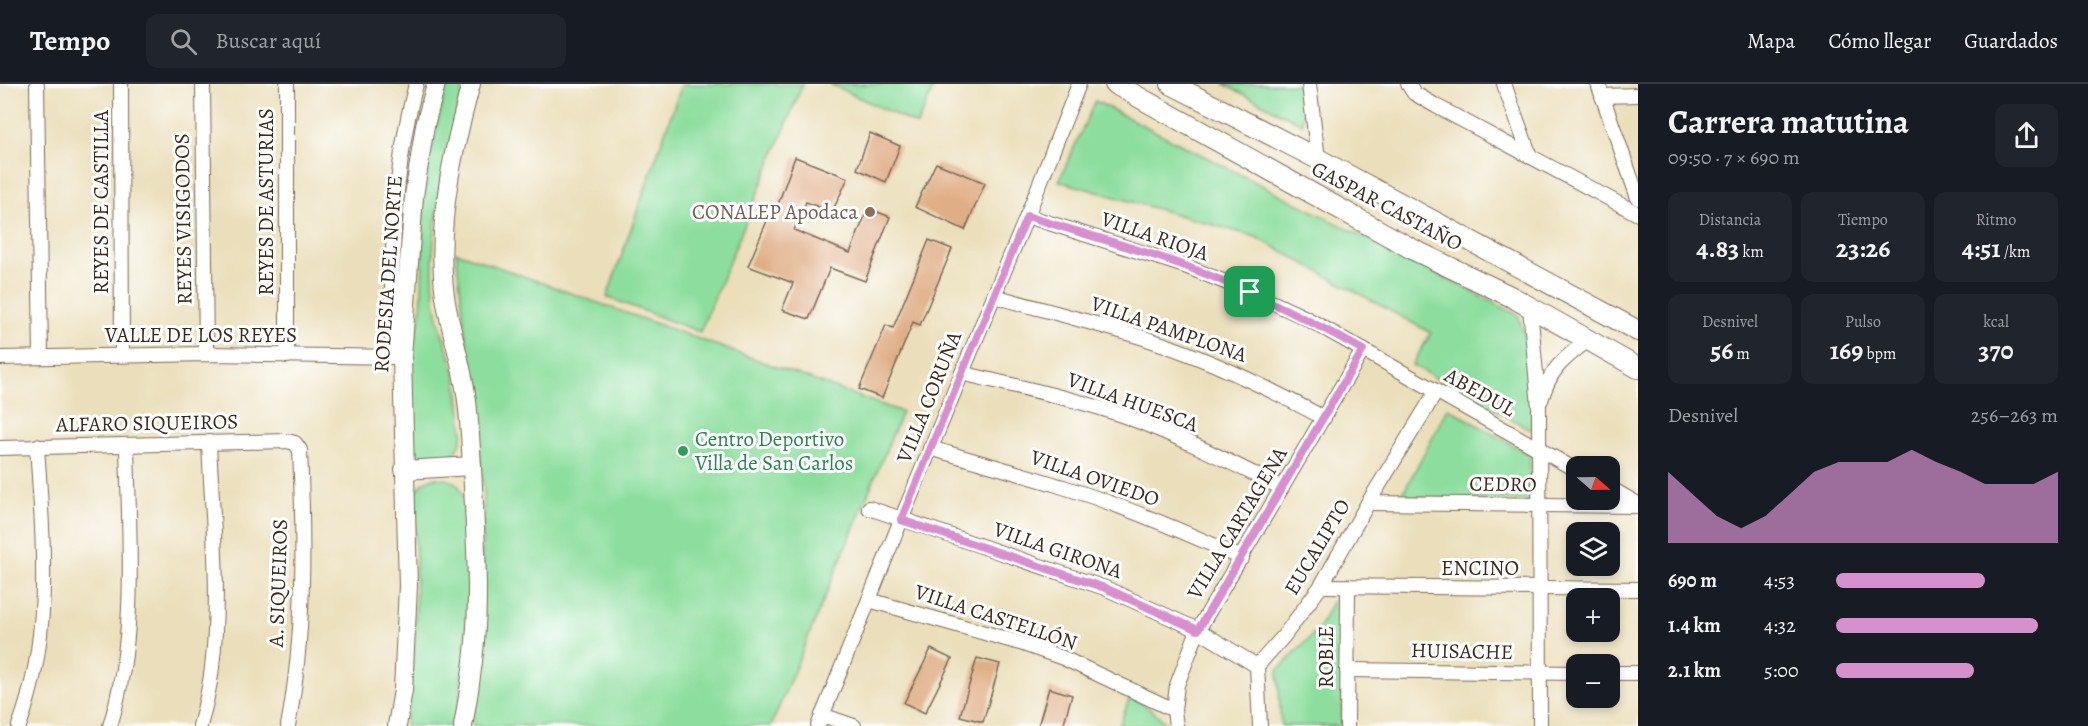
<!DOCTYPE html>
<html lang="es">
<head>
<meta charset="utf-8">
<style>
  :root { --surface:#171b24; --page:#20242c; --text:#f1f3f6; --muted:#9ea1a6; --line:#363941; --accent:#d690ce }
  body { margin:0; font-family:Alegreya,serif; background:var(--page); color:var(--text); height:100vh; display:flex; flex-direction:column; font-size:22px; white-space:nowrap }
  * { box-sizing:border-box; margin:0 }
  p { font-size:20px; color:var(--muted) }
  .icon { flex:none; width:33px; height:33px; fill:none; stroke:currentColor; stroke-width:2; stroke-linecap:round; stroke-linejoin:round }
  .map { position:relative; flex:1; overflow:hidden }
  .details { display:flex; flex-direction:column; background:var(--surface); width:450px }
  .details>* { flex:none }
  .needle { width:39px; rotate:110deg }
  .fabs { position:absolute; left:1566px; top:372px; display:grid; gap:12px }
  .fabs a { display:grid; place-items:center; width:54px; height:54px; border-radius:12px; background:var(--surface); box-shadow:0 3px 9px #0003; font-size:30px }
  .pin { position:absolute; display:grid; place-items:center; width:51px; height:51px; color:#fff; margin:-26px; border-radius:12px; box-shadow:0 3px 9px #0006 }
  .round { display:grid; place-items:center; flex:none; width:63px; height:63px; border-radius:12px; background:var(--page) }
  .headline { display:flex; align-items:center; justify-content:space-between; height:102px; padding:0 30px }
  h1 { font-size:33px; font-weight:700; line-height:45px }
  .figures { display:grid; grid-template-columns:repeat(3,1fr); gap:9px; height:102px; padding:6px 30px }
  .figures div { display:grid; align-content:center; border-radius:12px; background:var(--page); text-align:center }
  .figures b { font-size:26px; font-weight:700 }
  .figures small { font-size:16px; font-weight:400 }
  .figures p { font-size:16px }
  .chart { height:168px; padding:12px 30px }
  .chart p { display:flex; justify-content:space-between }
  .chart svg { width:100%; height:108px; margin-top:6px; fill:var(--accent); opacity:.7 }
  ul { padding:0 30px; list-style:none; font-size:20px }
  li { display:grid; grid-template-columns:96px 72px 1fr; align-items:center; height:45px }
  li i { height:15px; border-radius:8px; background:var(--accent) }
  header { display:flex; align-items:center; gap:36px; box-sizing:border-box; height:84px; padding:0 30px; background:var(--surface); border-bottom:2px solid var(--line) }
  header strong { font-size:28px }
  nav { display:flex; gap:33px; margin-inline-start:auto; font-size:21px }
  .search { width:420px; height:54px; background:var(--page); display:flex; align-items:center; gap:15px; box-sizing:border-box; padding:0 21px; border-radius:12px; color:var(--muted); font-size:22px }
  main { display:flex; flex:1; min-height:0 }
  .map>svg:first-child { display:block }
  .green { fill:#8dde9e; stroke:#64845e; stroke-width:1.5 }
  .building { fill:#e0ae86 }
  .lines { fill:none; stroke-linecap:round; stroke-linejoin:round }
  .minor-casing { stroke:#796955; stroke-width:16 }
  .tertiary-casing { stroke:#796955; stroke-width:20 }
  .secondary-casing { stroke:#796955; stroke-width:22 }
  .minor { stroke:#fff; stroke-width:14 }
  .tertiary { stroke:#fff; stroke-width:18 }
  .secondary { stroke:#fff; stroke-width:20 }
  .route-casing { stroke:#fff; stroke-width:12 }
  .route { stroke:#d690ce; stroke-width:8 }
  .education-dot { fill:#8d6e63; stroke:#fff; stroke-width:2 }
  .leisure-dot { fill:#2e9e5b; stroke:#fff; stroke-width:2 }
  .labels { text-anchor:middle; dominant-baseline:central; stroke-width:6; stroke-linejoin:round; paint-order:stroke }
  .street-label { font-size:21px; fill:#3b2a1e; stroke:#fff }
  .education-label { font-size:21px; fill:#785e54; stroke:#fff; text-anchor:end }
  .leisure-label { font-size:21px; fill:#27864d; stroke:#fff; text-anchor:start }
</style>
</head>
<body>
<header>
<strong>Tempo</strong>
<div class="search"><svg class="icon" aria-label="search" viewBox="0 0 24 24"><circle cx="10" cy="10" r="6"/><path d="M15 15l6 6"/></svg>Buscar aquí</div>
<nav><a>Mapa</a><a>Cómo llegar</a><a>Guardados</a></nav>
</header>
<main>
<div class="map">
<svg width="1638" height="642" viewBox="0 0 1638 642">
  <rect width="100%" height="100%" fill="#fff"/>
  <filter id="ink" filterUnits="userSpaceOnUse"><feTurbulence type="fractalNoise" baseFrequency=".0167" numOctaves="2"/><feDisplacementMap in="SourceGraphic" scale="12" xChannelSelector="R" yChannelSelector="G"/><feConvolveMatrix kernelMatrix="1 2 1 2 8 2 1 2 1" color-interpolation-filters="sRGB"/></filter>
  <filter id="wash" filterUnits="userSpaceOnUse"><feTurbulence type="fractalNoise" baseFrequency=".008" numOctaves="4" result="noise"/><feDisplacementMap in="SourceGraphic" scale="24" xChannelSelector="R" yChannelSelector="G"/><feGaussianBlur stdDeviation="1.35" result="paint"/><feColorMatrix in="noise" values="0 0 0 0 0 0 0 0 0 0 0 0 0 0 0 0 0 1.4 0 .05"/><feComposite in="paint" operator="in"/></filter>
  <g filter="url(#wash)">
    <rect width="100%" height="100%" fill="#ebdfbb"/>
    <!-- green -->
    <g class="green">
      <path d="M447,0H464C448,71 426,145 435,218C438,243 449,266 455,289C460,308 460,330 463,349C460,369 450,378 429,376C419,375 412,363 410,354C407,339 408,301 409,285C410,265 419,246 421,227C424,184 421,141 426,99C430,65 439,33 447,0Z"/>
      <polygon points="682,0 803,0 700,248 607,213"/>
      <polygon points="830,0 935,0 917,41"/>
      <polygon points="1224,0 1300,0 1304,24 1302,40"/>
      <polygon points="1095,17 1518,231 1534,284 1532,346 1412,281 1431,249 1256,153 1059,97"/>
      <polygon points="456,168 902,328 771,642 472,642 478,606 484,406"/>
      <polygon points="1448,324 1530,371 1530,417 1401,413"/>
      <path d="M433,394C456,394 461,399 466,422L469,506L465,568L457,642H405L415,558L416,475L414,419L416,408L423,399Z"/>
      <polygon points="1334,515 1343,517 1342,642 1281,642 1278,586 1318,545"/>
      <path d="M1130,613C1143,621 1158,628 1167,642H1119Z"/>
    </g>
    <g id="blocks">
      <!-- building -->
      <g class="building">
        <polygon points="870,49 900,62 886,98 857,85"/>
        <polygon points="795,73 848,94 832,128 806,118 794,146 850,169 868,124 890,133 865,197 830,184 809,235 782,226 793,199 748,182 772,125 776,126"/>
        <polygon points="936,79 985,99 965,146 915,123"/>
        <polygon points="929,156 952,165 920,241 913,238 882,314 859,305 886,241 893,244"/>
        <polygon points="931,565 952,575 925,629 904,619"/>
        <polygon points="977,574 1000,580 983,638 960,632"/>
        <polygon points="1049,604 1072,611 1063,642 1038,642"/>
      </g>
    </g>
  </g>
  <g filter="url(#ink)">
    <use href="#blocks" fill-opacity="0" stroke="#796955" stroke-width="1.5"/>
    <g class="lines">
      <!-- minor casing -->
      <g class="minor-casing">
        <g id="minor">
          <polyline points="37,0 41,273"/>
          <polyline points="121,0 122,271"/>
          <polyline points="203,0 206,270"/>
          <polyline points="287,0 287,272"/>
          <polyline points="1309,0 1318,75"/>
          <polyline points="1408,0 1414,9 1436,22 1638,130"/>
          <polyline points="1504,0 1530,72"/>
          <polyline points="1598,0 1638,114"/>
          <polyline points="1602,12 1638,11"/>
          <polyline points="1027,132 1185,182 1250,208 1306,234 1576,386"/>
          <path d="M994,212C1044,226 1094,239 1144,254C1207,274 1266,303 1324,334"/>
          <polyline points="1530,224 1539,323 1540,642"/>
          <path d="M392,273C391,181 392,90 416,0"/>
          <polyline points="0,274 206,270 402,273"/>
          <path d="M962,289C1017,303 1074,314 1127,333C1181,353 1232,379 1282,404"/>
          <path d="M1541,316C1551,283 1563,276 1589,255"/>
          <path d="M0,364L287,357L295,359L300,366C304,458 305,551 288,642"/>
          <path d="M930,364C974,377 1019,389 1063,403C1124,422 1183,447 1242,474"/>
          <polyline points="1610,404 1638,420"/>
          <polyline points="1368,419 1638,422"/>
          <polyline points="869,424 1105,504 1198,546 1257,582"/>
          <polyline points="1321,502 1638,505"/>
          <polyline points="869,516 1020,559 1063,574 1174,626"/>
          <polyline points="1347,586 1576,589"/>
          <polyline points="1610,589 1638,589"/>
          <polyline points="822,631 854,642"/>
          <path d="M19,642C53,552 43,456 37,362"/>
          <path d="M110,642C138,551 129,455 127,362"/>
          <path d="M200,642C205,623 210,603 212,583C221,509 212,432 209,358"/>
          <polyline points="818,642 901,436 1027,132 1079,0"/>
          <polyline points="1176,642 1174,626 1177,601 1198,546 1363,266"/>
          <polyline points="1260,642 1257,582 1283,553 1321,502 1368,419 1436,308"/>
          <polyline points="1347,642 1348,504"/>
        </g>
      </g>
      <!-- tertiary casing -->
      <g class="tertiary-casing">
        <g id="tertiary">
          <polyline points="404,386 472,382"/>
          <polyline points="397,642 403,606 408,502 402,273 414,112 425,41 436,0"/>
          <path d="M463,642C468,614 473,585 475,557C479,512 476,466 474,421C472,386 471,351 467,317C462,274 445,235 443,192C439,127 454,63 471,0"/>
        </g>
      </g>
      <!-- secondary casing -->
      <g class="secondary-casing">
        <g id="secondary">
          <polyline points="1115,0 1414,166 1512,213 1638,284"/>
          <polyline points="1171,0 1318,75 1638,247"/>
        </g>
      </g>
      <!-- minor -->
      <use href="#minor" class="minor"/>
      <!-- tertiary -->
      <use href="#tertiary" class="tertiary"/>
      <!-- secondary -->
      <use href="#secondary" class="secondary"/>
    </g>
  </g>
  <g class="lines" filter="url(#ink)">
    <!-- route casing -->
    <g class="route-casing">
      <path id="route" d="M1027,132C1080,149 1133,163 1185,182C1247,205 1306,234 1363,266L1198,546L1105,504L901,436Z"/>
    </g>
    <!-- route -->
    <use href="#route" class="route"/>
  </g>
  <!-- markers -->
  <circle class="education-dot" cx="870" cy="128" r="6"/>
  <circle class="leisure-dot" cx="683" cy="367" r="6"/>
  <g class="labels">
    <!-- street labels -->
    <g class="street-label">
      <text transform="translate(101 118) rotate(-90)">REYES DE CASTILLA</text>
      <text transform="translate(266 118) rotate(-90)">REYES DE ASTURIAS</text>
      <text transform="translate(1387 122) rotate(28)">GASPAR CASTAÑO</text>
      <text transform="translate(183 135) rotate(-91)">REYES VISIGODOS</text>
      <text transform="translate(1155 152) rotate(19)">VILLA RIOJA</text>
      <text transform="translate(388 190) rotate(-86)">RODESIA DEL NORTE</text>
      <text transform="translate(1169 245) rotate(19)">VILLA PAMPLONA</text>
      <text x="201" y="251">VALLE DE LOS REYES</text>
      <text transform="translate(1480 308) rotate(29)">ABEDUL</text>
      <text transform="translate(929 313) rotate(-68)">VILLA CORUÑA</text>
      <text transform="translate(1133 318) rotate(20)">VILLA HUESCA</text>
      <text transform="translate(147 339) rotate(-1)">ALFARO SIQUEIROS</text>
      <text transform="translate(1095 394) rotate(19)">VILLA OVIEDO</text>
      <text transform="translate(1503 400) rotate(1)">CEDRO</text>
      <text transform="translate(1237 439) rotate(-59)">VILLA CARTAGENA</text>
      <text transform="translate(1317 463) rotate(-59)">EUCALIPTO</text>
      <text transform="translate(1058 466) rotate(19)">VILLA GIRONA</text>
      <text x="1480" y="484">ENCINO</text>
      <text transform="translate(278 499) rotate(-88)">A. SIQUEIROS</text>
      <text transform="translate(996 533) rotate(18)">VILLA CASTELLÓN</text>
      <text transform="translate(1462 567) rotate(1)">HUISACHE</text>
      <text transform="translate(1326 573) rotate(-90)">ROBLE</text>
    </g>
    <!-- education labels -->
    <g class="education-label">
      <text x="858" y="128">CONALEP Apodaca</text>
    </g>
    <!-- leisure labels -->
    <g class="leisure-label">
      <text x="695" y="355">Centro Deportivo<tspan x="695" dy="24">Villa de San Carlos</tspan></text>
    </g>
  </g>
</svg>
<div class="fabs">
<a><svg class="needle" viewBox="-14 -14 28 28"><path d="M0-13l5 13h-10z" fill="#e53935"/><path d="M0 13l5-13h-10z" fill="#9ea1a6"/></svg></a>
<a><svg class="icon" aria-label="layers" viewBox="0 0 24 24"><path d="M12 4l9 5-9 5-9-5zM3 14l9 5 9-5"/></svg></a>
<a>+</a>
<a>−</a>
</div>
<div class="pin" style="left:1250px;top:208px;background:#1e9e55"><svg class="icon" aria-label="arrive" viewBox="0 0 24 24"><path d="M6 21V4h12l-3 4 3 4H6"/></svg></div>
</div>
<section class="details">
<div class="headline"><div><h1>Carrera matutina</h1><p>09:50 · 7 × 690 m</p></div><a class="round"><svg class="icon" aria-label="share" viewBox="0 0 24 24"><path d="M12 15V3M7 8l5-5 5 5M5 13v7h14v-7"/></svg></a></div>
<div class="figures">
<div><p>Distancia</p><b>4.83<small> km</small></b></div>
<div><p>Tiempo</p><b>23:26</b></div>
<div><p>Ritmo</p><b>4:51<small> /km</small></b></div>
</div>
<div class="figures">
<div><p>Desnivel</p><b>56<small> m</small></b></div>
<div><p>Pulso</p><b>169<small> bpm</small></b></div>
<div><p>kcal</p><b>370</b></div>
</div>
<div class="chart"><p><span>Desnivel</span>256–263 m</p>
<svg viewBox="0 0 160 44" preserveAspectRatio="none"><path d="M0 44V15L10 24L20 33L30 38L40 33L50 24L60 15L70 11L80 11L90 11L100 6L110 11L120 15L130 20L140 20L150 20L160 15V44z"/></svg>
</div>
<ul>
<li><b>690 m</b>4:53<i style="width:67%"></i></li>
<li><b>1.4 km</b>4:32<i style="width:91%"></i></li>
<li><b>2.1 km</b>5:00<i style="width:62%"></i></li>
</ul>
</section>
</main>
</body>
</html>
